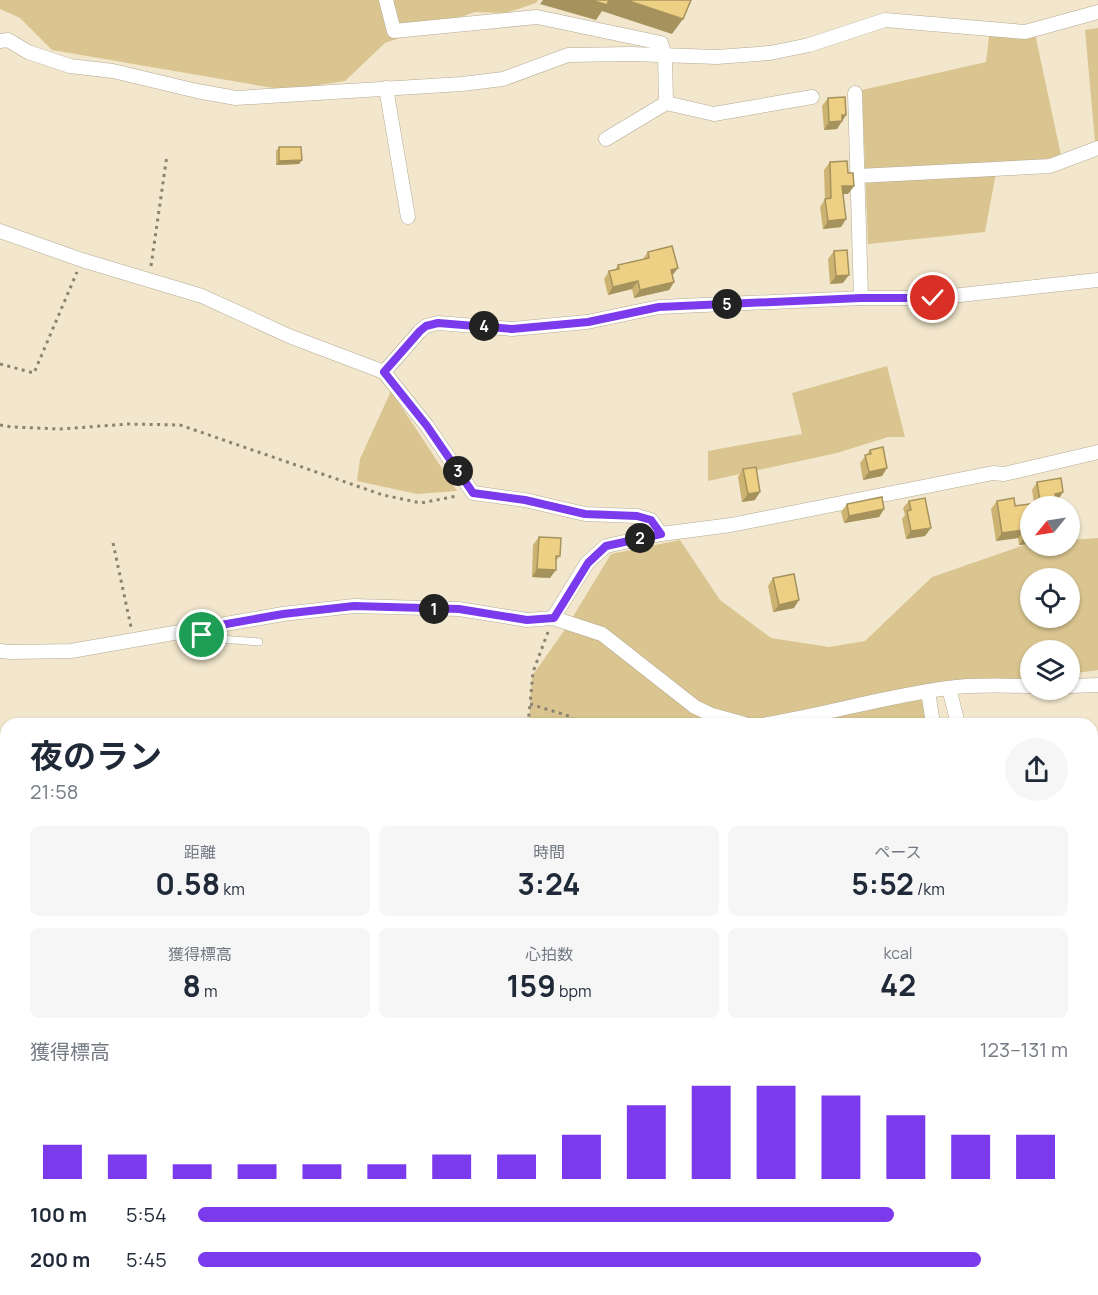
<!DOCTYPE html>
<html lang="ja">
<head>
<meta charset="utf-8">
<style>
  :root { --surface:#fff; --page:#f6f6f7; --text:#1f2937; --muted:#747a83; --accent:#7c3aed }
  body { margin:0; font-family:Manrope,"Noto Sans JP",sans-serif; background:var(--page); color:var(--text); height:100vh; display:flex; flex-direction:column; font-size:22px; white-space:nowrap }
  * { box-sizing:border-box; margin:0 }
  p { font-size:20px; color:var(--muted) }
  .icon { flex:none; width:33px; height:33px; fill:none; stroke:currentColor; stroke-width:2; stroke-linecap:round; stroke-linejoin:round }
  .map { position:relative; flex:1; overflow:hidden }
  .panel { position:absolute; left:0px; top:718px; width:1098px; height:578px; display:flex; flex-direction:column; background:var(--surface); border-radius:18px 18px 0 0; box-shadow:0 2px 4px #0004 }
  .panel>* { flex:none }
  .needle { width:39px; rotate:240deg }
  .buttons { position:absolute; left:1020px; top:496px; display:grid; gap:12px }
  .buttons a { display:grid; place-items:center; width:60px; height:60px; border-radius:50%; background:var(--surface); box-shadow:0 2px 4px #0004; font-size:30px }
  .pin { position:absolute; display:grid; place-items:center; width:51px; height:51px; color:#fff; margin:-26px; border:3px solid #fff; border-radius:50%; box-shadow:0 2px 6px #0007 }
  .km { position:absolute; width:30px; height:30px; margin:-15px; border-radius:50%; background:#222; color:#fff; font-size:16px; line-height:30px; text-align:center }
  .round { display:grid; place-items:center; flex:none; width:63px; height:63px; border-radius:32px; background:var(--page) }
  .headline { display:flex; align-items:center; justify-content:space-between; height:102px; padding:0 30px }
  h1 { font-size:33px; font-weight:700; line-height:45px }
  .metrics { display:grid; grid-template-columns:repeat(3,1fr); gap:9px; height:102px; padding:6px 30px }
  .metrics div { display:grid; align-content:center; border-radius:9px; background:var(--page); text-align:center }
  .metrics b { font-size:30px; font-weight:700 }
  .metrics small { font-size:16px; font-weight:400 }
  .metrics p { font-size:16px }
  .chart { height:168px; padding:12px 30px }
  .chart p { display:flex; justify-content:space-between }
  .chart svg { width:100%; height:108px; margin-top:6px; stroke:var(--accent); stroke-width:6 }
  ul { padding:0 30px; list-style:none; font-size:20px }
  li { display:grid; grid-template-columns:96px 72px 1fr; align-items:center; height:45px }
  li i { height:15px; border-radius:8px; background:var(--accent) }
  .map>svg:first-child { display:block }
  .green { fill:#dac590; fill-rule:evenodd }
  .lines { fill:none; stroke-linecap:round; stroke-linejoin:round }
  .service-casing { stroke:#b4aa92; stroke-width:8 }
  .minor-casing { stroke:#b4aa92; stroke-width:15 }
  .path { stroke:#8b8371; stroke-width:3; stroke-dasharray:3 4.5; stroke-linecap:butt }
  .service { stroke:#fff; stroke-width:7 }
  .minor { stroke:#fff; stroke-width:14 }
  .rail { stroke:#342f24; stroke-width:4.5; stroke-dasharray:10 10; stroke-linecap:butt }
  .wall { fill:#ccb372 }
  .shaded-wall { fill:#a6925c }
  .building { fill:#edd084; stroke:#a6925c; stroke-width:1.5 }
  .route-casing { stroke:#fff; stroke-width:12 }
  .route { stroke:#7c3aed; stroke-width:8 }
</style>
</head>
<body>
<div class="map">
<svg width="1098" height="1295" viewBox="0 0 1098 1295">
  <rect width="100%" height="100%" fill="#f2e7cd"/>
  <!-- green -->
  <g class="green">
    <polygon points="0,0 538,0 536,3 506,13 475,12 385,43 345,81 285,90 52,50 20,18 0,9"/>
    <polygon points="990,28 1034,29 1061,155 996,173 985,232 868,244 862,90 986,62"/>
    <polygon points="1098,28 1098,141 1095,141 1085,30"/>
    <polygon points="887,366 905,437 888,437 837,453 708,481 708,451 802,434 792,393"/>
    <polygon points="391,391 457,491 417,494 357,481 360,459"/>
    <path d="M1098,538V670L1070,674V651H1030V680L940,689L929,700L925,724H533L529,722L532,676L566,628L611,554L680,540L720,600L771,638L829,647L865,641L932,577L1030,543V546H1070V540ZM1030,579H1070V618H1030Z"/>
    <polygon points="1092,1175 1098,1178 1098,1254 1092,1254"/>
    <polygon points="0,1182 6,1183 6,1290 388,1290 394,1295 407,1290 521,1290 518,1295 0,1295"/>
  </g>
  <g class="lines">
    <!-- service casing -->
    <g class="service-casing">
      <g id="service">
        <polyline points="198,629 202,635 208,638 259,642"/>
        <polyline points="1092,829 1098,812"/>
      </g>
    </g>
    <!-- minor casing -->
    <g class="minor-casing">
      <g id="minor">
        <polyline points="386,0 394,31 537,17 661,43 665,56 666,103 606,139"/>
        <polyline points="0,41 8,40 28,52 70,66 113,71 197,91 236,98 462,84 503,79 568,55 631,54 717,57 770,53 809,45 885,20 1025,32 1098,12"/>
        <polyline points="386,88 408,217"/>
        <polyline points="855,93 861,298"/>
        <polyline points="666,103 714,114 812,97"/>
        <polyline points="858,176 1050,166 1098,148"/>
        <polyline points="0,231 82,260 202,296 289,336 384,372 427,426 473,493 525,500 585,514 637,516 651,520 661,534"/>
        <polyline points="384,372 420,331 426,326 438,323 512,329 587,322 659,307 861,298 933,298 1098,280"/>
        <polyline points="553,618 587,563 606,546 661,534 731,525 993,473 1004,474 1098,452"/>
        <polyline points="0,651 11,652 71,651 283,614 354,606 459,609 527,620 553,618 602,634 695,707 712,715 745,724"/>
        <polyline points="1070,686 1098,685"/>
        <polyline points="949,688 958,724"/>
        <polyline points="928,691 933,724"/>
        <path d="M767,724C827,714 887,696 948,688C974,684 1003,686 1030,686"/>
        <polyline points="0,969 6,971"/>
        <polyline points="1092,1008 1098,1008"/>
      </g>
    </g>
    <!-- path -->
    <g class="path">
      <polyline points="151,266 167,155"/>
      <polyline points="0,364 34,373 77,272"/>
      <polyline points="0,425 12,427 61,429 128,424 180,425 383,495 421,503 457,496"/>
      <polyline points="113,543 131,627"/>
      <polyline points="548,632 533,672 530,704 572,717 576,724"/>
      <polyline points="528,724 530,704"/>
      <polyline points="0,869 6,870"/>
    </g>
    <!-- service -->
    <use href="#service" class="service"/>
    <!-- minor -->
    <use href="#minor" class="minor"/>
    <!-- rail -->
    <g class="rail">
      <polyline points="1092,939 1098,918"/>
      <polyline points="1092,987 1098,966"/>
      <polyline points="995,1295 996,1290"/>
      <polyline points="1008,1295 1009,1290"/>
    </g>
  </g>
  <!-- wall -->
  <g class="wall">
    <polygon points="828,98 846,115 837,129 824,130 822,106"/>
    <polygon points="279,147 302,160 299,164 276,165 276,151"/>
    <polygon points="830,162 848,173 854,186 848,194 843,194 846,219 841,227 823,229 820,207 825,199 824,170"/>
    <polygon points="834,251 843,283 830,284 828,259"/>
    <polygon points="648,252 672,275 674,282 669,290 634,298 632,289 608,295 604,279 609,271 615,270 618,265 643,259"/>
    <polygon points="870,450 887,468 882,476 863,480 860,463"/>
    <polygon points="743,469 755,500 742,502 738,477"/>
    <polygon points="1037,482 1058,500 1056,500 1058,507 1030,507 1030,544 1019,545 1018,538 996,541 991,509 997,501 1015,506 1034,503 1032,490"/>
    <polygon points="909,501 925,536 906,539 902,519 905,515 903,508"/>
    <polygon points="847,504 884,509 879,517 844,523 841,512"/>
    <polygon points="539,537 560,556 556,561 550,578 532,577 533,545"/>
    <polygon points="773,578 794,608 773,612 768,586"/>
    <polygon points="6,938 6,962 0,959 0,956"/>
    <polygon points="14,1290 43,1290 45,1295 15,1295"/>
    <polygon points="912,1290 948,1290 950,1295 908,1295"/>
  </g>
  <!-- shaded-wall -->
  <g class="shaded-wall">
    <polygon points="543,0 626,0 683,19 672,34 602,11 596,20 540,4"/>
    <polygon points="842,115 846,115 837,129 824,130 829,122"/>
    <polygon points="302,160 299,164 276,165 279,161"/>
    <polygon points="842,186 854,186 848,194 837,194"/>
    <polygon points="846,219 841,227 823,229 828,221"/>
    <polygon points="678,268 672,276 671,270"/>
    <polygon points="849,275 843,283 830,284 836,276"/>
    <polygon points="638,281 632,289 608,295 613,287"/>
    <polygon points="674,282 669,290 634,298 640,290"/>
    <polygon points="887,468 882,476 863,480 869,472"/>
    <polygon points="760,492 755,500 742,502 748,494"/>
    <polygon points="1063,492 1058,500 1050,501 1055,494"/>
    <polygon points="884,509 879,517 844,523 849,516"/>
    <polygon points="931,528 925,536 906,539 911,531"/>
    <polygon points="1024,530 1018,538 996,541 1002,533"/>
    <polygon points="1030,536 1030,544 1019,545 1025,537"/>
    <polygon points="537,569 556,570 550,578 532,577"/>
    <polygon points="799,600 794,608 773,612 779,605"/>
  </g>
  <!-- building -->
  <g class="building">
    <polygon points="591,0 609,0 607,5"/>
    <polygon points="626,0 691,0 683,19"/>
    <polygon points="845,97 846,115 842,115 842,121 829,122 828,98"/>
    <polygon points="279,147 301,147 302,160 279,161"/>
    <polygon points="847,161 848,173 853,173 854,186 842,186 846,219 828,221 825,199 831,198 830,162"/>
    <polygon points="672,246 678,268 671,270 674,282 640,290 638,281 613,287 609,271 619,269 618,265 649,258 648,252"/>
    <polygon points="847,250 849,275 836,276 834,251"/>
    <polygon points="883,447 887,468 869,472 865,455 871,454 870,450"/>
    <polygon points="756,467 760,492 748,494 743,469"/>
    <polygon points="1061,478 1063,492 1055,494 1058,507 1041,507 1037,482"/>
    <polygon points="882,497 884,509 849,516 847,504"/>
    <polygon points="925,498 931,528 911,531 907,511 911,510 909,501"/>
    <polygon points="1014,498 1015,506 1037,503 1038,507 1030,507 1030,536 1025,537 1024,530 1002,533 997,501"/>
    <polygon points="539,537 561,538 560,556 556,556 556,570 537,569"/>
    <polygon points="794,574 799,600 779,605 773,578"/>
    <polygon points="22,1290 43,1290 45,1295 23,1295"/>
    <polygon points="914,1290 948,1290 950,1295 915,1295"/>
  </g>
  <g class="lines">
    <!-- route casing -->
    <g class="route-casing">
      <polyline id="route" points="202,635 198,629 283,614 354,606 459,609 527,620 554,618 588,563 606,546 661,534 651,520 637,516 585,514 525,500 473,493 427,426 384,372 420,331 426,326 438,323 512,329 588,322 659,307 861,298 933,298"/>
    </g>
    <!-- route -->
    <use href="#route" class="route"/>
  </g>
</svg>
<div class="buttons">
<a><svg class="needle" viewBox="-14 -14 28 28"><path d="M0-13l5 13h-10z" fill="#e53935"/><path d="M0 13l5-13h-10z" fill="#747a83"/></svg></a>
<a><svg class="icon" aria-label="locate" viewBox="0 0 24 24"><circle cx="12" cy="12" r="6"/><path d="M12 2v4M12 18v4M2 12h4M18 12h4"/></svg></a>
<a><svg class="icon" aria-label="layers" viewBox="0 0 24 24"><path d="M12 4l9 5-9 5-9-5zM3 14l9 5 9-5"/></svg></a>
</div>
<div class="pin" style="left:202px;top:635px;background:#1e9e55"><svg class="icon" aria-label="arrive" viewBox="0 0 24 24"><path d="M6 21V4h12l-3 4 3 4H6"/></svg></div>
<div class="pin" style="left:933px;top:298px;background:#d93025"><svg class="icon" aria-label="check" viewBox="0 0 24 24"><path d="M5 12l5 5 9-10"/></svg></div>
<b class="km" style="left:434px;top:609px">1</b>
<b class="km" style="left:640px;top:538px">2</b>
<b class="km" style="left:458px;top:471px">3</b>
<b class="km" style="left:484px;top:326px">4</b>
<b class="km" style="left:727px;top:304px">5</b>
<section class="panel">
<div class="headline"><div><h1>夜のラン</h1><p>21:58</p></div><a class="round"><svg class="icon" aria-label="share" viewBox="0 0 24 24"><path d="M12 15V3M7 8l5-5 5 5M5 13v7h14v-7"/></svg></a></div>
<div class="metrics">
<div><p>距離</p><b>0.58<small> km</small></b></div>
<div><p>時間</p><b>3:24</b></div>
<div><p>ペース</p><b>5:52<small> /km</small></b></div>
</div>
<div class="metrics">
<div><p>獲得標高</p><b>8<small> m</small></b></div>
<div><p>心拍数</p><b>159<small> bpm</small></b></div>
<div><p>kcal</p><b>42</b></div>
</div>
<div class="chart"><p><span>獲得標高</span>123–131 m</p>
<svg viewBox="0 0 160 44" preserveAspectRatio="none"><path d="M5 44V30M15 44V34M25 44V38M35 44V38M45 44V38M55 44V38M65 44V34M75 44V34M85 44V26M95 44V14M105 44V6M115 44V6M125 44V10M135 44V18M145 44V26M155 44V26"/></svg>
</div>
<ul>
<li><b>100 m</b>5:54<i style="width:80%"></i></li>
<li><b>200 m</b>5:45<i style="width:90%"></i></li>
</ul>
</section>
</div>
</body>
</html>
